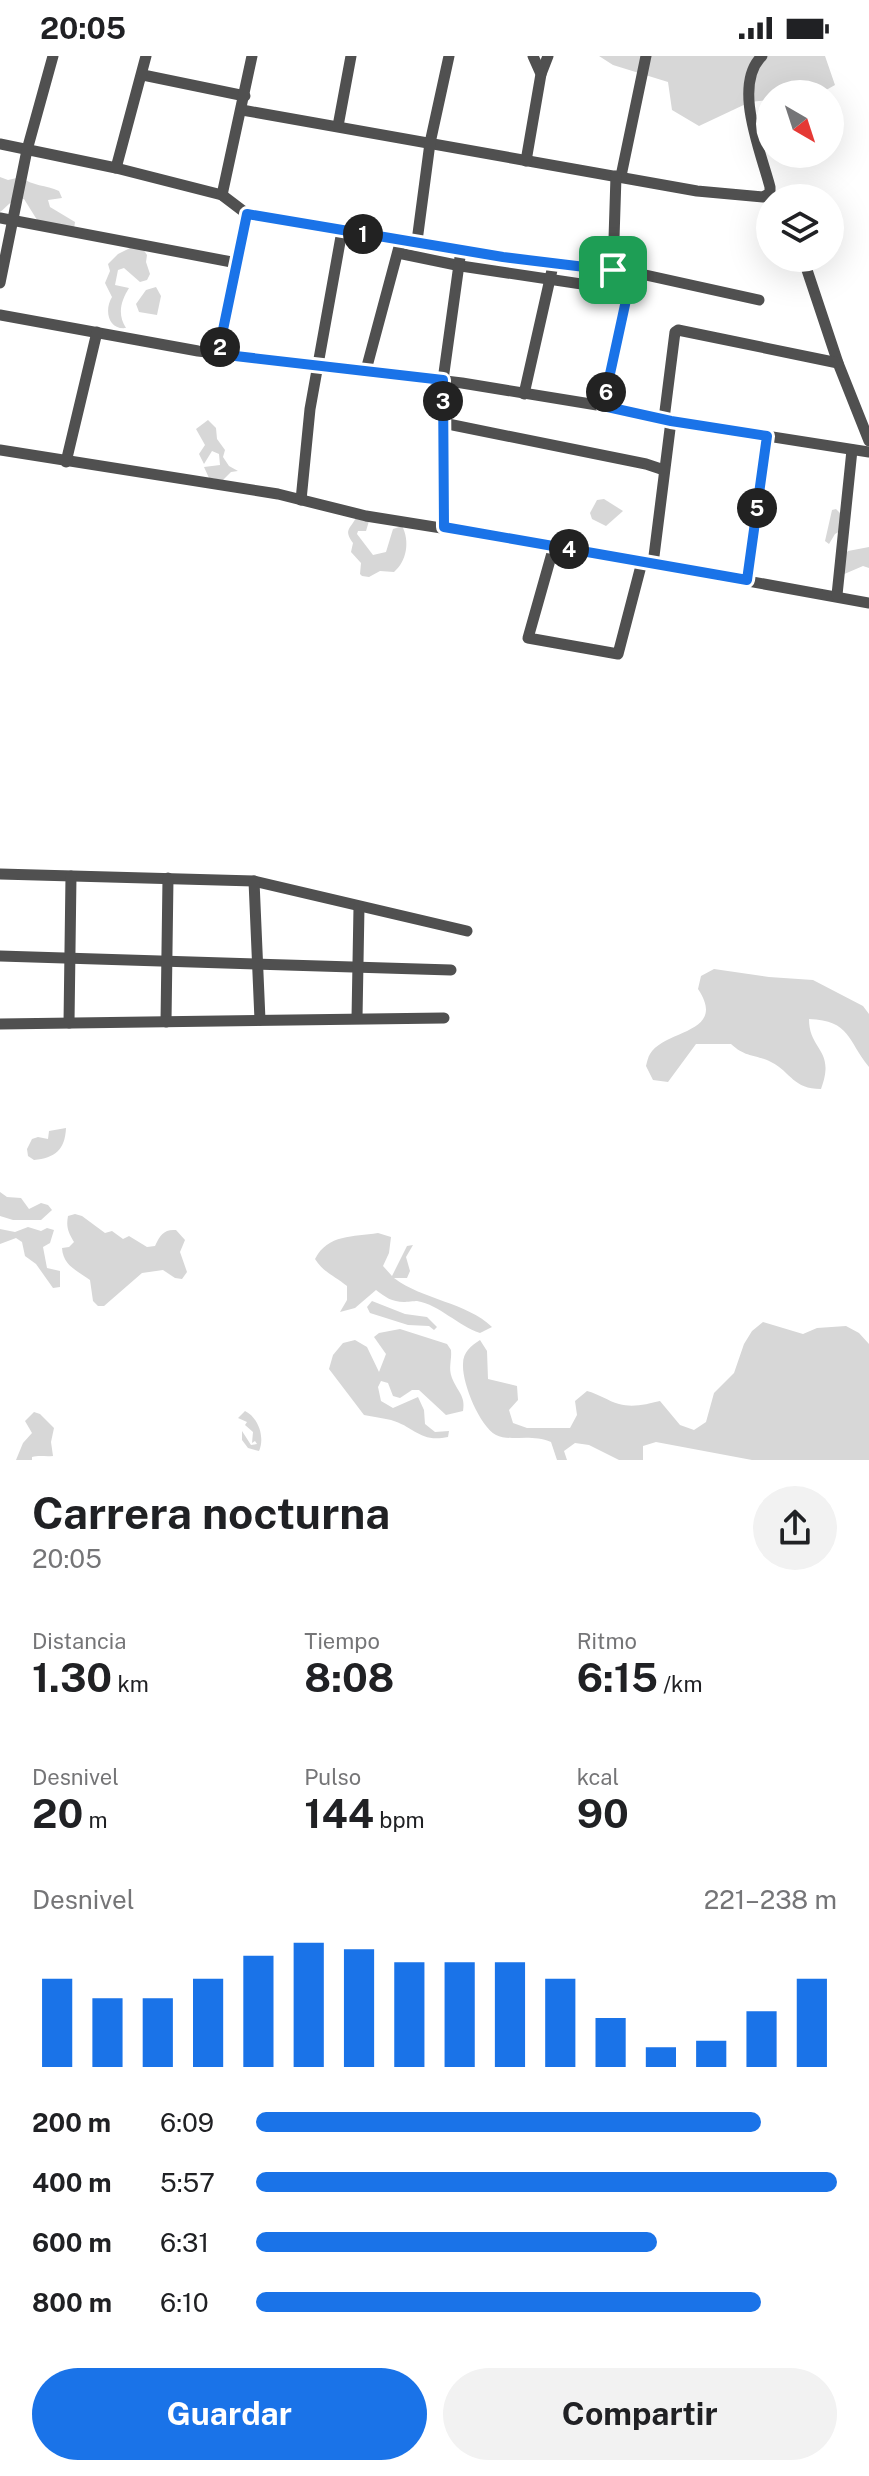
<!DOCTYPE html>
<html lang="es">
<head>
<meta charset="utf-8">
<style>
  :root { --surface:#fff; --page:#f2f2f2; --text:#202124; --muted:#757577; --accent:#1a73e8 }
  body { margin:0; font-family:"Public Sans",sans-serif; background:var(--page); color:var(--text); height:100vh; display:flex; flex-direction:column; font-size:30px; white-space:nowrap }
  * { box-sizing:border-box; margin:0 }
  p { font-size:26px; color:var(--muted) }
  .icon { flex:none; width:44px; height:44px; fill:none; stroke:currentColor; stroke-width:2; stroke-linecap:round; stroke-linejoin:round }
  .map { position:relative; height:1404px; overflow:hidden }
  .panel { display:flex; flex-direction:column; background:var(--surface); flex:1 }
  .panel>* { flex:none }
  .needle { width:52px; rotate:141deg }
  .fabs { position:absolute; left:756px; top:24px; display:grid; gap:16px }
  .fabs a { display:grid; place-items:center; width:88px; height:88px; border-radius:50%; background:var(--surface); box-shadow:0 8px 32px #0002; font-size:40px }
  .pin { position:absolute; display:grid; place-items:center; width:68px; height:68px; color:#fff; margin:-34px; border-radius:16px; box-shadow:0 4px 12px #0006 }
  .km { position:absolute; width:40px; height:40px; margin:-20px; border-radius:50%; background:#222; color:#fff; font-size:22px; line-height:40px; text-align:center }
  .round { display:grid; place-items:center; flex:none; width:84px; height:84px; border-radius:42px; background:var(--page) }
  .overview { display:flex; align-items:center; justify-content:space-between; height:136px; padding:0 32px }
  h1 { font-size:44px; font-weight:700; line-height:60px }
  .stats { display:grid; grid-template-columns:repeat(3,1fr); gap:12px; height:136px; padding:8px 32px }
  .stats div { display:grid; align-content:center }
  .stats b { font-size:40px; font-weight:700 }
  .stats small { font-size:22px; font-weight:400 }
  .stats p { font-size:22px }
  .chart { height:224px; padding:16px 32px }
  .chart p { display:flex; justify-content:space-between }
  .chart svg { width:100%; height:144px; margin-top:8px; stroke:var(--accent); stroke-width:6 }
  .action { display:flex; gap:16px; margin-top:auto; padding:16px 32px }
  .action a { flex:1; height:92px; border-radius:48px; background:var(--accent); color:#fff; font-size:32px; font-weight:700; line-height:92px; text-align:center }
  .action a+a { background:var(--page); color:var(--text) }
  ul { padding:0 32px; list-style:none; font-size:26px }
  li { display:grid; grid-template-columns:128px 96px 1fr; align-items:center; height:60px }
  li i { height:20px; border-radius:10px; background:var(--accent) }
  .status { display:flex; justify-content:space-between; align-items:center; height:56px; padding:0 40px; background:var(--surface); direction:ltr }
  .status svg { height:22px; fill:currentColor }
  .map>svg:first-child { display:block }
  .green { fill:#d7d7d7 }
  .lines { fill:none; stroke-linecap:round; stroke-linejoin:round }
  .minor { stroke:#505050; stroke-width:11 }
  .route-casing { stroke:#fff; stroke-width:16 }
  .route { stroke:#1a73e8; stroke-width:10 }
</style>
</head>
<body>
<div class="status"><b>20:05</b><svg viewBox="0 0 49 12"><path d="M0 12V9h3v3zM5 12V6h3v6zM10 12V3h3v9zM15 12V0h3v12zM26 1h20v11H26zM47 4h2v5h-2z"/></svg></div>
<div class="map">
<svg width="869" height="1404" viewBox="0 0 869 1404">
  <rect width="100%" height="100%" fill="#fff"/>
  <!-- green -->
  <g class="green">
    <polygon points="599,0 825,0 835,29 819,38 770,38 770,44 750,46 699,70 672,54 668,26 613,9"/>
    <path d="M0,121L8,124L21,121C32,130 46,129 59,135L62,142L48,144L50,151L75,166L74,173L39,167L24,143C12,142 9,149 0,156Z"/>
    <path d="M130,192L143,193L147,199L146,206L150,218L147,224L140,226L124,212L118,214L115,229L129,232C121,245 117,258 126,272C108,274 104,254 112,241L105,227L110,215L108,208L118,198Z"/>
    <polygon points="156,231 161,240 157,259 139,256 136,248 146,234"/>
    <polygon points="208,364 216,372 217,383 225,394 223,401 229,410 238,415 231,416 223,424 209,422 204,411 220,409 219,398 212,395 204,408 199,398 205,389 196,373"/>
    <polygon points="604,443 623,455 606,470 592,463 590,457 597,444"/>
    <polygon points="836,453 840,457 842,474 835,478 829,488 825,485 832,454"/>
    <path d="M356,462L369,465L366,475H358L357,478L373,499L386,496L393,473L402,470C410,485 407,505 394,516L380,515L369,521L362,520L360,518L361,507L351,496L353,487C344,474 349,474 356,462Z"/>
    <polygon points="869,491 869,512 863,510 842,519 843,500 848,495"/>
    <path d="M714,913L769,921L813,924L863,950L869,958V1011C847,984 851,965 809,963C809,995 836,993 821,1033C793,1033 792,1017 771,1006C755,998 746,1002 731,988H696L668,1026L653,1024L646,1010C647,1006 648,1001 650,998C665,973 728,978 698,933L701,920Z"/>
    <path d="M66,1072C65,1094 55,1102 34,1104L28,1100L27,1093L32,1083L38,1081L48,1083L49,1075Z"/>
    <polygon points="0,1136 7,1141 21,1142 29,1153 41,1147 48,1149 52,1154 41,1164 13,1164 0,1160"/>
    <path d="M75,1158L82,1160L105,1177L112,1175L123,1183L129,1180L147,1191L155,1190C160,1179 164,1173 176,1174L185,1184L180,1196L187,1216L182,1223L175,1222L163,1214L142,1217L104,1250H98L93,1245L90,1224C78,1215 63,1210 62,1192L69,1191L74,1186C68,1176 66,1171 68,1160Z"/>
    <polygon points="28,1171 41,1175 47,1172 54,1174 50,1187 43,1191 47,1212 60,1215 60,1231 53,1232 36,1208 25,1200 22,1186 16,1182 0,1188 0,1173 15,1176"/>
    <path d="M378,1177L391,1181L389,1197L383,1210L392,1220L407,1190L413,1189L406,1201L410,1215L407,1222H394C423,1244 466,1246 492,1271L480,1277C458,1270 440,1249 417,1245C415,1245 406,1246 404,1246C392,1246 385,1241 376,1234L355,1252L340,1256L347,1244V1230C335,1220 324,1217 315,1203C328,1178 353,1181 378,1177Z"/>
    <polygon points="372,1245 405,1258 427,1261 437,1271 434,1274 429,1270 408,1269 370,1257 367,1251"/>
    <path d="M763,1266L803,1278L817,1272L846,1270L859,1277L869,1288V1404H752L656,1386L643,1390V1404H619L589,1389L575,1387L564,1395L567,1404H557L551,1386C530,1377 509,1386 496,1379C479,1369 462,1327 463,1308C463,1296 471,1290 480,1284L487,1295L488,1323L517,1330L518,1344L509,1354L513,1367L527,1372H570L577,1359L575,1345L587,1335C599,1338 608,1345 619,1348C633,1352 647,1348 660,1345L680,1369L694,1374L706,1366L714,1337L734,1317L744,1288L752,1275Z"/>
    <path d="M400,1273L447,1288L451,1294C452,1304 448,1312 452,1322C457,1335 466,1340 463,1355L446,1359L419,1334H412L400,1342L393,1340L388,1327L381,1325L378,1331L381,1345L393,1352L418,1341L424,1354L425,1368L435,1376L449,1375L448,1381C420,1387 415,1371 391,1364C383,1362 373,1361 364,1359L329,1313L333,1299L343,1287L355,1284L367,1291L379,1316L386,1298L374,1281L379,1277Z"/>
    <path d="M245,1355C259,1362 265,1382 259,1395L248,1392L242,1384V1375L251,1389L257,1388L255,1385L252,1387L253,1376L245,1369L247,1366L238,1362Z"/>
    <path d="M34,1356L40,1358L54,1372L51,1386L53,1400C45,1401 40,1399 32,1401V1404H16L23,1387L32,1377L25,1365Z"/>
  </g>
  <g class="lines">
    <!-- minor -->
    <g class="minor">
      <polyline points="541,18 548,0"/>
      <polyline points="143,19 245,40"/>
      <path d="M242,54L697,135L763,141L770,137V131C761,96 732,29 762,0"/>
      <polyline points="338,70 351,0"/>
      <polyline points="0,88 116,112 222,139 247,158 503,201 641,218 759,244"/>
      <polyline points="526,105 541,18 533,0"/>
      <polyline points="116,112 146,0"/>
      <polyline points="621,120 646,0"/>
      <polyline points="222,139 252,0"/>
      <polyline points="0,162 237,207"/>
      <polyline points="417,185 430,87 449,0"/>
      <polyline points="398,197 461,210 628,235"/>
      <polyline points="803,202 838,307 869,385"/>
      <polyline points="613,214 616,120"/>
      <polyline points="0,227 27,94 53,0"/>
      <polyline points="0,259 198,295 462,327 603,350 671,365 869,396"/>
      <polyline points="218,298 247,158"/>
      <polyline points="366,314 399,191"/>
      <polyline points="524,338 552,214"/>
      <polyline points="603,350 628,235 626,230"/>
      <polyline points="664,363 675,276 678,274 838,307"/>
      <polyline points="443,367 646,408 664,414"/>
      <polyline points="0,394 278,438 366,460 554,490 869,547"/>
      <polyline points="66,406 97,276"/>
      <polyline points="301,444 310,353 342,175"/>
      <polyline points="444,471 443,324 461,194"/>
      <polyline points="554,490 528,582 618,598 642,506"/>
      <polyline points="653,508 671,365"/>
      <polyline points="747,524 767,380"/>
      <polyline points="837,539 852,394"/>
      <polyline points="0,818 254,825 467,875"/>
      <polyline points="254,825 260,964"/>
      <polyline points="0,900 451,914"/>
      <polyline points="357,962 359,851"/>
      <polyline points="166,966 168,822"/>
      <polyline points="69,967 71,820"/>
      <polyline points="0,968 444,962"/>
    </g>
  </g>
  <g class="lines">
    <!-- route casing -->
    <g class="route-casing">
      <polygon id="route" points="247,158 503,201 618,215 628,235 603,350 671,365 767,380 747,524 444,471 443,324 218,298"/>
    </g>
    <!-- route -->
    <use href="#route" class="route"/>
  </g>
</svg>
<div class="fabs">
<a><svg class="needle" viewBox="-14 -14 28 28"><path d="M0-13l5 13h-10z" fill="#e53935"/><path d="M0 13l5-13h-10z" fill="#757577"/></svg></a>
<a><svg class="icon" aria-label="layers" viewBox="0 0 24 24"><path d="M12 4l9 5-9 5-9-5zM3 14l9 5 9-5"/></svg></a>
</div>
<div class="pin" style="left:613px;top:214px;background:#1e9e55"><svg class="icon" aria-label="arrive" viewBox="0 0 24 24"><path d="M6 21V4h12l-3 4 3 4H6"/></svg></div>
<b class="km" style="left:363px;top:178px">1</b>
<b class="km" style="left:220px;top:291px">2</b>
<b class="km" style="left:443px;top:345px">3</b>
<b class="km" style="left:569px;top:493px">4</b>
<b class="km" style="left:757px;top:452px">5</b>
<b class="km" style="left:606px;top:336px">6</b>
</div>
<section class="panel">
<div class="overview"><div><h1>Carrera nocturna</h1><p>20:05</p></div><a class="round"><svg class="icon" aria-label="share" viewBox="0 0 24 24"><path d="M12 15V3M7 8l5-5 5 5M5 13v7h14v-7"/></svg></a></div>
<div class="stats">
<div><p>Distancia</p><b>1.30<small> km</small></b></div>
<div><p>Tiempo</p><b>8:08</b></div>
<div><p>Ritmo</p><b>6:15<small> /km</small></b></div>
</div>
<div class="stats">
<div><p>Desnivel</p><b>20<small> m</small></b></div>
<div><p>Pulso</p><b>144<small> bpm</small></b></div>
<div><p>kcal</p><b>90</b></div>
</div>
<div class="chart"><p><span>Desnivel</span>221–238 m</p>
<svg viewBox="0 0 160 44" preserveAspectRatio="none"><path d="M5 44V17M15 44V23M25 44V23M35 44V17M45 44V10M55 44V6M65 44V8M75 44V12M85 44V12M95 44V12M105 44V17M115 44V29M125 44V38M135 44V36M145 44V27M155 44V17"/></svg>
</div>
<ul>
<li><b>200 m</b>6:09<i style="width:87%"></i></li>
<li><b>400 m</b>5:57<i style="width:100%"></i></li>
<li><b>600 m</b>6:31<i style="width:69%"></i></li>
<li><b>800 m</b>6:10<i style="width:87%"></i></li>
</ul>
<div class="action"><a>Guardar</a><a>Compartir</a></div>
</section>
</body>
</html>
